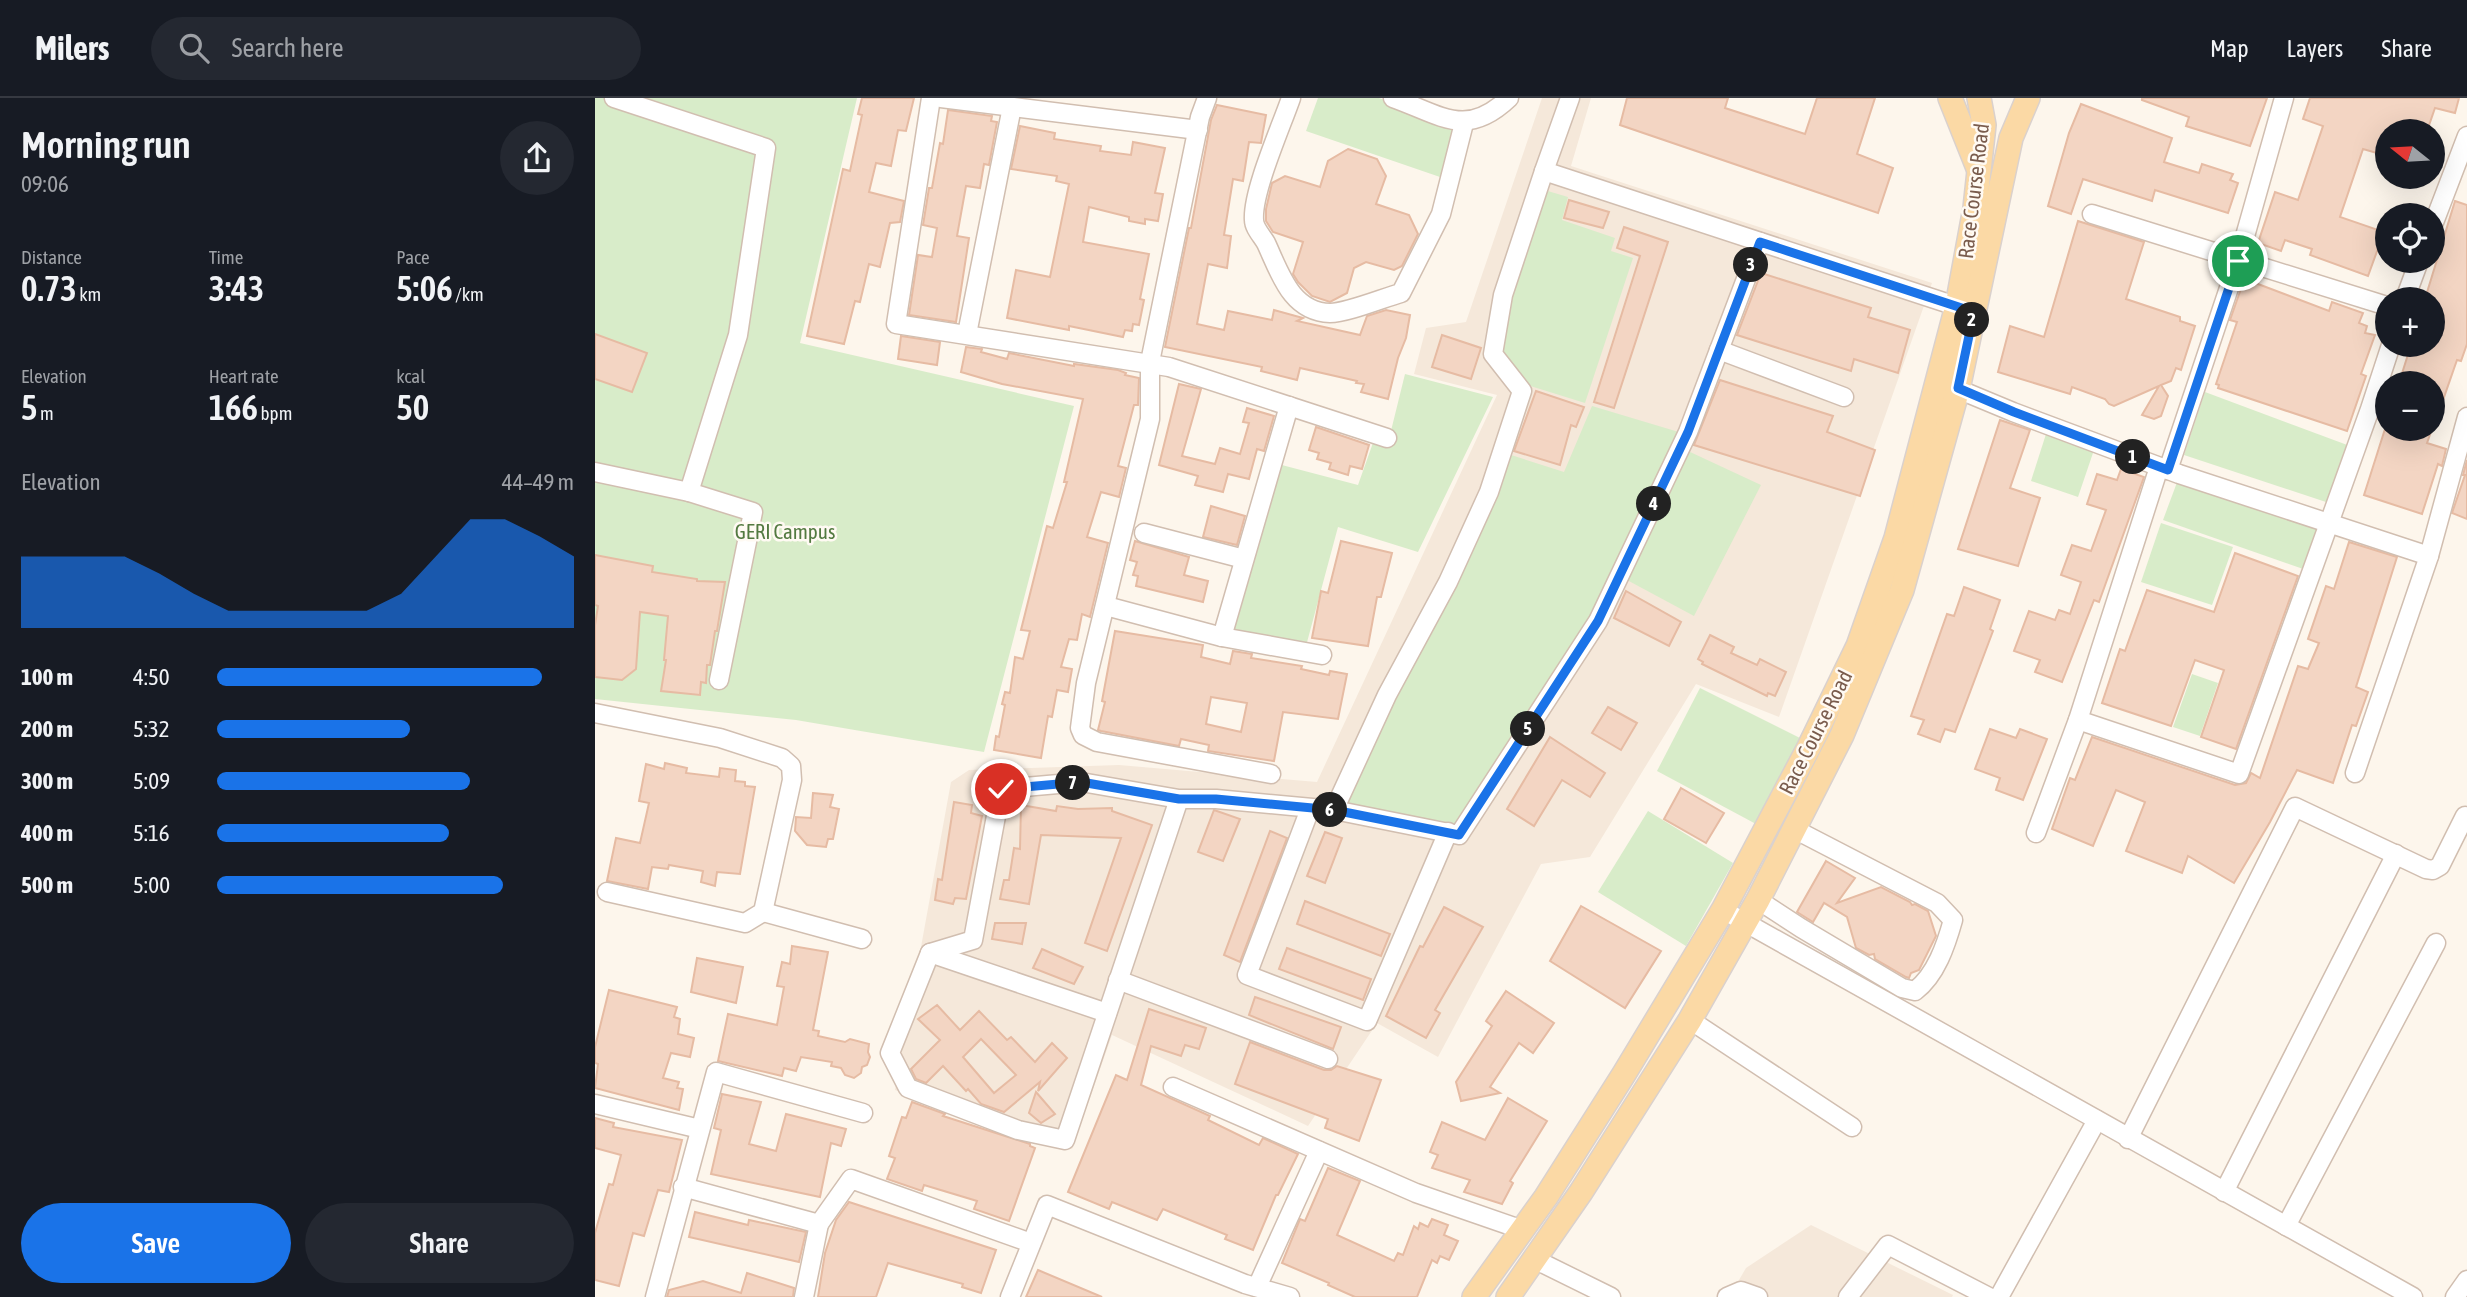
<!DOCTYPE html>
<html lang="en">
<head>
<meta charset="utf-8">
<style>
  :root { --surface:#171b24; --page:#242831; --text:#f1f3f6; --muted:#9ea1a6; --line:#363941; --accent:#1a73e8 }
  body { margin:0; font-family:"Asap Condensed",sans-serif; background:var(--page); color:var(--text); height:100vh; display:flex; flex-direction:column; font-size:26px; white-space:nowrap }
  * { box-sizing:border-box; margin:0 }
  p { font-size:23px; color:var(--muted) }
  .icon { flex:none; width:38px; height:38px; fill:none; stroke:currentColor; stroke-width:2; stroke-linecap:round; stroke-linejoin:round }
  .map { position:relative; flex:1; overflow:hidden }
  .side { display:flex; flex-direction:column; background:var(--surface); width:595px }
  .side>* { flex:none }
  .needle { width:46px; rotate:288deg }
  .fabs { position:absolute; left:1780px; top:21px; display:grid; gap:14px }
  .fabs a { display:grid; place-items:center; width:70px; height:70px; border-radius:50%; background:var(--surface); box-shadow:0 7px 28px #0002; font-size:35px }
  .pin { position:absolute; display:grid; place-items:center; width:60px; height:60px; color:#fff; margin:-30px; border:4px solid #fff; border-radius:50%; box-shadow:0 2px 7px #0007 }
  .km { position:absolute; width:35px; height:35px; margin:-18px; border-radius:50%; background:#222; color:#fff; font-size:19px; line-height:35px; text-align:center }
  .round { display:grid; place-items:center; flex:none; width:74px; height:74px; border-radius:37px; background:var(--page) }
  .headline { display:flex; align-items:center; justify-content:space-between; height:119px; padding:0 21px }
  h1 { font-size:38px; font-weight:600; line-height:52px }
  .stats { display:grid; grid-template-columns:repeat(3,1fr); gap:10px; height:119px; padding:7px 21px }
  .stats div { display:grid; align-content:center }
  .stats b { font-size:35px; font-weight:600 }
  .stats small { font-size:19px; font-weight:400 }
  .stats p { font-size:19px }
  .chart { height:196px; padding:14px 21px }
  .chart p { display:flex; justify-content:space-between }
  .chart svg { width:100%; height:126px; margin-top:7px; fill:var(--accent); opacity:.7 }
  .cta { display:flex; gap:14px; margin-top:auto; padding:14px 21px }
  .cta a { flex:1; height:80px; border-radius:42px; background:var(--accent); color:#fff; font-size:28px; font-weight:600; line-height:80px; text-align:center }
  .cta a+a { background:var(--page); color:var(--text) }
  ul { padding:0 21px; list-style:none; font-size:23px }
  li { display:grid; grid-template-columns:112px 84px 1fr; align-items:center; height:52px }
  li i { height:18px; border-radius:9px; background:var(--accent) }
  header { display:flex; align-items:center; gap:42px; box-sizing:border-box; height:98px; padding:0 35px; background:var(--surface); border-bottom:2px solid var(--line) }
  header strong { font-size:33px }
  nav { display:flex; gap:38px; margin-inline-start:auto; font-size:24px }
  .search { width:490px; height:63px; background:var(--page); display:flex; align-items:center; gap:18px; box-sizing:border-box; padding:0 24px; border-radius:38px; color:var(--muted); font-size:26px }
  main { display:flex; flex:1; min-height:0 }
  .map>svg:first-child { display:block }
  .residential { fill:#f5e8da }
  .green { fill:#d8ecc9 }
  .building { fill:#f3d5c3; stroke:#e6bba3; stroke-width:2; fill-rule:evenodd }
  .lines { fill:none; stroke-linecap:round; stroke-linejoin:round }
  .minor-casing { stroke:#d1beb0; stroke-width:21 }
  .major-casing { stroke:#dad1cd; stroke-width:26 }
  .minor { stroke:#fff; stroke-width:18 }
  .major { stroke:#fbd9a5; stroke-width:23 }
  .route-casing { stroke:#fff; stroke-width:14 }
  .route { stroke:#1a73e8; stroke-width:9 }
  .labels { text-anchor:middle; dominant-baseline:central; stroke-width:5; stroke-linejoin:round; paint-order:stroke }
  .street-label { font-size:21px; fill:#7a5c4d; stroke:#fffaf3 }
  .park-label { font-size:21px; fill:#537a41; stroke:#fffaf3 }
</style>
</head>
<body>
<header>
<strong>Milers</strong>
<div class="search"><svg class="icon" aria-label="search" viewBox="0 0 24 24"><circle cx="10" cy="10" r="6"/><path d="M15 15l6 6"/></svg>Search here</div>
<nav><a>Map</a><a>Layers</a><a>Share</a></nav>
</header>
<main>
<section class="side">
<div class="headline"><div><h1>Morning run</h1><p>09:06</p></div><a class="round"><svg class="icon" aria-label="share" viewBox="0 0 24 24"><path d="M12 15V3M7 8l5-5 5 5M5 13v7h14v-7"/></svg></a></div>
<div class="stats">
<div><p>Distance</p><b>0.73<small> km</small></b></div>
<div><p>Time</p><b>3:43</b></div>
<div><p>Pace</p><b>5:06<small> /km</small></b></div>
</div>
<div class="stats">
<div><p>Elevation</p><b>5<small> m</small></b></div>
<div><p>Heart rate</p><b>166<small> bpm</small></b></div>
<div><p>kcal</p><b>50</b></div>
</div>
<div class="chart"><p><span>Elevation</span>44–49 m</p>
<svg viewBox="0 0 160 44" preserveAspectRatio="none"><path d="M0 44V19L10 19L20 19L30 19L40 25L50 32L60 38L70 38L80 38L90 38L100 38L110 32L120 19L130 6L140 6L150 12L160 19V44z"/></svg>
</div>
<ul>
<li><b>100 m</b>4:50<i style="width:91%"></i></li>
<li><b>200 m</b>5:32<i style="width:54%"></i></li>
<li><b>300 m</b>5:09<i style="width:71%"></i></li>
<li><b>400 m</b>5:16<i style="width:65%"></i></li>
<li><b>500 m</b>5:00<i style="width:80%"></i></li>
</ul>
<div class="cta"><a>Save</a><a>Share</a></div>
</section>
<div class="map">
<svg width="1872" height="1199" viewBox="0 0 1872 1199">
  <rect width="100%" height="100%" fill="#fdf6ec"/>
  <!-- residential -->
  <g class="residential">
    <polygon points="947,0 996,0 976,68 1337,185 1184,619 1101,586 995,759 946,766 843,959 782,925 713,1028 517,937 477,1051 300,992 356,684 374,672 524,667 722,684 902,297 819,276 831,230 871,224"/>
    <polygon points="1216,1127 1358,1197 1357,1199 1134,1199 1151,1170"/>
  </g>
  <!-- green -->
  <g class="green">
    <polygon points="0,0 262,0 205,245 479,308 389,654 201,622 0,601"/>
    <polygon points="723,0 784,0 862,28 845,79 711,33"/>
    <polygon points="946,91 973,99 967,122 1020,140 1016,153 1038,160 990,305 929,286 901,256"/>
    <polygon points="810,276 898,299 823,454 743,429 711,548 635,533 683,366 763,387 779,342 793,345"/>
    <polygon points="1610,294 1755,348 1734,405 1589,357"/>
    <polygon points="997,308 1087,335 997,525 863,731 749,707 913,356 969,374"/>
    <polygon points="1451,336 1499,352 1483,399 1436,383"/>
    <polygon points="1093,353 1166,387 1099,518 1032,482"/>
    <polygon points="1584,379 1728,425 1711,472 1568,422"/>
    <polygon points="1566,425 1638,449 1617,507 1546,484"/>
    <polygon points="1597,576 1623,585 1605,638 1578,629"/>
    <polygon points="1105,590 1209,642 1161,726 1062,673"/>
    <polygon points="1053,713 1138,765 1091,848 1003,794"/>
  </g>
  <!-- building -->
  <g class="building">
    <polygon points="267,0 319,0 311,33 303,32 296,68 281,65 274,94 309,103 305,124 295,125 285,169 274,166 265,204 260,203 249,246 212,238 248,71 255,73 267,17 263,16"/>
    <polygon points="1032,0 1133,0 1130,10 1210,36 1222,0 1280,0 1262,56 1298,70 1283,115 1025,27"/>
    <polygon points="1547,0 1672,0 1655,48 1591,28 1594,19 1547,2"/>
    <polygon points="1715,0 1864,0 1860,15 1840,10 1832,33 1792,33 1792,58 1768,51 1745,119 1789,134 1773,178 1715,157 1717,151 1690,142 1686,153 1663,145 1680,94 1703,102 1728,28 1708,21"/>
    <polygon points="1486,6 1577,40 1569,64 1604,75 1607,66 1638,76 1635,82 1643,85 1633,115 1560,92 1557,103 1488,81 1476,116 1453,108 1474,35"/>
    <polygon points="622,7 671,17 666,45 654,44 648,83 638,81 629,137 636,138 632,170 613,166 602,226 629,232 633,213 677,222 679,212 708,220 702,223 765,237 772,218 791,212 815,217 811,240 803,260 793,301 766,294 769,286 761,285 762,283 705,270 702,282 666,273 667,269 570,249 594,130 596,130 616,22"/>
    <polygon points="353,12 397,18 396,23 402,24 394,67 389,66 385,90 371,88 362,138 374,140 361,224 314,217 323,157 337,159 342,130 328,127 334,90 337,90 345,45 348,46"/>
    <polygon points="425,28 460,35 459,41 506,48 505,53 536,57 538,44 570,50 560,95 568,96 563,123 550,121 550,126 534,123 534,119 494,109 488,144 554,156 545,201 549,202 544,227 538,226 537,233 530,232 528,239 474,228 474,232 412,220 421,172 455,179 474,86 461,83 462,78 416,71"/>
    <polygon points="753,51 782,61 791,78 781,106 814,117 823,136 807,168 799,172 771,164 759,170 752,195 735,204 717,198 703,184 698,176 708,144 678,134 671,123 671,111 677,85 690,78 725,89 733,63"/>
    <polygon points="974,102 1014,114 1008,130 969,120"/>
    <polygon points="1860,103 1872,107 1872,246 1866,263 1862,262 1840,325 1838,324 1838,285 1804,285 1816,247 1838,247 1838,201 1830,201"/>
    <polygon points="1483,123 1549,144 1531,201 1585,219 1585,223 1600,228 1586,272 1581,270 1576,283 1566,287 1573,298 1566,318 1559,321 1547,317 1564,288 1519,308 1514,306 1510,301 1477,289 1475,296 1403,274 1415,228 1449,239"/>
    <polygon points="1029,129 1073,144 1019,310 999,304 1045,158 1022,150"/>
    <polygon points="1166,175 1276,210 1273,219 1315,232 1303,275 1259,261 1256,273 1142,237"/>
    <polygon points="1655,183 1734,213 1737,204 1768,215 1764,225 1772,228 1770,235 1780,237 1766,276 1771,278 1752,333 1623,290 1624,287 1621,286 1642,224 1635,222 1648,185 1653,187"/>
    <polygon points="0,236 52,255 37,294 0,281"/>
    <polygon points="847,237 886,250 876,281 837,269"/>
    <polygon points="306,238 345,244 342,267 303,261"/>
    <polygon points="371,249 387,251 386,254 412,261 414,255 479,268 479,266 523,272 531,275 530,277 544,280 543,307 539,307 523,368 531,370 524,399 506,394 492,439 513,445 495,519 487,516 482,542 474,541 466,569 477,571 473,594 462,592 457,619 453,618 446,660 399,652 401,638 404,639 410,607 407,606 410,594 415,595 420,559 428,561 435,533 426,532 452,428 458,430 472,384 469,384 488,301 407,286 366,274"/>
    <polygon points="1125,282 1238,318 1232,334 1280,352 1265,398 1099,347"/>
    <polygon points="584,286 606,291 587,358 620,366 625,350 645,356 654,325 648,324 652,310 679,318 669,353 662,351 654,381 633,376 628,394 600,387 603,378 564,367"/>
    <polygon points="941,293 989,309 981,329 976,327 965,367 919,353"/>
    <polygon points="1405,322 1435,332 1415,390 1445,400 1423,468 1363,451"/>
    <polygon points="721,329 774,347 767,371 755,368 753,377 734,371 736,365 722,361 724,355 714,352"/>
    <polygon points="1790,331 1837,331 1832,345 1851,351 1847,368 1843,366 1827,416 1769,397"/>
    <polygon points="1872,362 1872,421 1857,415 1870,377 1868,377"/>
    <polygon points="1526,371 1549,379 1504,504 1499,502 1467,584 1440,574 1445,562 1419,553 1434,513 1460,522 1464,512 1475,516 1486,484 1466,477 1477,447 1496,453 1511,412 1492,406 1502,376 1522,382"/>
    <polygon points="616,408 650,418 642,447 608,439"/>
    <polygon points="540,443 594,459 589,477 613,483 608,504 541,488 543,478 538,477 542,464 535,462"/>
    <polygon points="746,443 797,455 786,499 782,499 773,548 717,540 726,493 733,495"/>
    <polygon points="1754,444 1802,459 1761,589 1773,594 1761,628 1757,627 1738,685 1702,672 1675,724 1639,785 1593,758 1587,775 1531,753 1550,704 1521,692 1498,748 1457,731 1475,680 1480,682 1497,639 1640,687 1651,685 1656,675 1665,680 1703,568 1713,571 1724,545 1713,541 1731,488 1739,491"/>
    <polygon points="1640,455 1703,478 1641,651 1606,639 1629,572 1600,562 1576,628 1507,605 1525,551 1530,553 1552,492 1619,514"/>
    <polygon points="0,457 58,468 57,474 102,481 102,483 130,484 122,533 120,533 115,567 112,567 111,585 106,584 105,597 66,593 71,562 69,562 73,518 45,514 41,571 27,582 0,579 0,527 3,508 0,507"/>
    <polygon points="1369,489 1405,502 1395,531 1398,533 1360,634 1350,631 1345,644 1323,636 1329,622 1316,618 1352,516 1359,518"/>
    <polygon points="1031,493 1086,524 1074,548 1019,520"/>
    <path d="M520,533L608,547L606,559L635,566L638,553L657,556L656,560L707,568L706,571L734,577L735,573L752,576L743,621L688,614L679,663L613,653L614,647L586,641L584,648L506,633L503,632L510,604L507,603ZM616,599L652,605L646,634L611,626Z"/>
    <polygon points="1115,537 1139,549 1136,555 1162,567 1165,561 1191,574 1180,598 1173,595 1172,598 1107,566 1108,564 1103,561"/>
    <polygon points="1013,609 1042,625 1026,652 997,635"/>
    <polygon points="1395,631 1421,640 1425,631 1452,641 1428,702 1401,692 1405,680 1380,671"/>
    <polygon points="955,639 1010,675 995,699 967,682 939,728 912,711"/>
    <polygon points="70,665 92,670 91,675 124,679 125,670 141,672 140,683 150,684 150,688 160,689 145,776 122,774 120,788 106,784 108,773 74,767 73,771 57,769 53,791 12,783 21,740 45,745 54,705 44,703 51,666 69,671"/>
    <polygon points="1086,690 1129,715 1111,745 1069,721"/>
    <polygon points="218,695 238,697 235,709 244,711 238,741 233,741 231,749 212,747 200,733 201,719 216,720"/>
    <polygon points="359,704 377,707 376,715 387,718 371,801 360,800 358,806 340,802 343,781 347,782"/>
    <polygon points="426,707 461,713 462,708 483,711 517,710 517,713 557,727 512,853 490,845 526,740 446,737 434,806 405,801 409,782 414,782 419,750 425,751"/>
    <polygon points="619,712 645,721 628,763 603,754"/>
    <polygon points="675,733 692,740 645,864 629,857"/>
    <polygon points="730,734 747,740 730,785 712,778"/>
    <polygon points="1231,763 1260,780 1242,805 1286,789 1315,804 1317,807 1320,806 1333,813 1341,838 1324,872 1316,875 1314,880 1311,879 1280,861 1279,856 1274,857 1261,850 1252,819 1229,805 1218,824 1202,814"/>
    <polygon points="710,803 795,836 786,858 702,826"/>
    <polygon points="986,808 1066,853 1030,910 955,863"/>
    <polygon points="849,809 888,829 840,912 845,915 831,940 791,918 825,848 828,849"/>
    <polygon points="400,825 431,825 427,846 397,841"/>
    <polygon points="197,848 233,854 218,932 224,933 223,938 250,944 255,941 274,946 273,954 275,959 272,967 267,969 266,975 259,980 250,977 246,970 236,968 237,964 206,959 201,973 189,970 187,978 123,963 133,916 182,927 189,889 182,888 187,864 195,866"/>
    <polygon points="692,850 776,881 768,902 684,871"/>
    <polygon points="447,851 488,869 479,886 438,870"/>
    <polygon points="102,860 148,869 141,905 96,894"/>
    <polygon points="14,892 82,909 79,919 85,921 83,936 99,940 95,959 76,955 68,980 84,984 82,990 88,991 84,1012 0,990 3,966 0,965 0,949"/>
    <polygon points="911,893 959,925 938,955 924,945 895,989 905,995 866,1003 861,984 897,928 891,923"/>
    <polygon points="660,899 746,929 738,951 654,917"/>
    <path d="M342,907L365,932L384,913L412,942L416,939L440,964L457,945L472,960L443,993L445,984L409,1014L386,1006L373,991L371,993L348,968L331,985L321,981L316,971L345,942L323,921ZM386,941L421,977L399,995L368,959Z"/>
    <polygon points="554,911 611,930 604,951 590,947 586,958 556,948 546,987 615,1018 613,1022 664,1047 668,1040 703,1056 683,1097 681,1097 658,1152 630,1141 632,1137 568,1111 562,1122 517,1104 514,1111 473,1094 521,977 532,982"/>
    <polygon points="655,944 729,972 736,972 742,968 786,982 764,1043 730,1030 733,1021 640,986"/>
    <polygon points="441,994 460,1016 446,1025 434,1015"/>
    <polygon points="127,996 166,1004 154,1046 181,1053 191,1016 251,1031 246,1048 236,1045 225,1099 116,1076 126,1032 119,1030"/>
    <polygon points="913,1000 952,1023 915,1083 918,1085 907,1106 869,1094 875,1082 837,1070 843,1057 835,1054 847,1024 890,1042"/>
    <polygon points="317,1004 350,1016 348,1018 435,1046 435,1048 440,1050 414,1123 379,1111 382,1103 329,1087 327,1093 292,1081 300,1060 294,1058 307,1019 311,1020"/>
    <polygon points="0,1020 19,1025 18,1029 87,1042 74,1094 63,1092 49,1138 38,1135 24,1188 0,1182 0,1135 14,1086 18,1087 26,1057 0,1050"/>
    <polygon points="733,1070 765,1083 742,1137 799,1163 803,1155 808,1157 819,1128 823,1131 825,1125 833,1129 837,1121 853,1127 849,1137 863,1143 854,1162 845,1158 842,1165 837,1162 822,1199 760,1199 733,1187 734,1185 687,1165 705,1121 710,1123"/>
    <polygon points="254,1104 401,1152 386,1195 367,1189 368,1186 293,1165 281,1199 223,1199 230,1155 241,1122"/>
    <polygon points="100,1114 153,1127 154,1122 211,1134 204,1164 94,1139"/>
    <polygon points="443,1172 507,1199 431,1199"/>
    <polygon points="152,1175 199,1190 198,1199 72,1199 74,1192 108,1183 146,1195"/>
  </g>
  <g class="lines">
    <!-- minor casing -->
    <g class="minor-casing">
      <g id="minor">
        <polyline points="336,0 301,226 574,269 792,340"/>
        <polyline points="346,0 603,32"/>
        <polyline points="612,0 605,19 555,264 555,321 491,585 485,630 488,637 502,644 676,676"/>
        <path d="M696,0C686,29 657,94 659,122C659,130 667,138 671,145C685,175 696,214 735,215C752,215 788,200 806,195L846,116L869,25"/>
        <path d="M798,0C846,17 871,41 914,0"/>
        <polyline points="975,0 949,73 1373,212"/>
        <polyline points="1497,116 1792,208"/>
        <polyline points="1838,127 1872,38"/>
        <polyline points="1810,201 1824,163"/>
        <polyline points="372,236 417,9"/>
        <polyline points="1124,252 1249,299"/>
        <polyline points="1353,287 1418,314 1584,376 1834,458"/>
        <polyline points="1573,372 1643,163 1689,0"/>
        <polyline points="0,374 94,394 143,237 171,50 19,0"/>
        <polyline points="94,394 158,414 124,582"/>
        <polyline points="549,435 649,461"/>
        <polyline points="511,508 627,539 727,557"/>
        <polyline points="627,539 694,308"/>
        <polyline points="0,615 125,640 187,660 196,668 197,682 168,814 150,825 12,794"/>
        <polyline points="1483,622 1644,676 1775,311 1796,247"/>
        <polyline points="1760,675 1834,458 1872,319"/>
        <polyline points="584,701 470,1042 423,1032 313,990 295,955 335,855 378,842 406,691 486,684 584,701 621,701 739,712 864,737 1003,523 1093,334 1165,144"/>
        <polyline points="715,711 652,877 772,923 853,734"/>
        <polyline points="739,712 792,597 853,484 894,394 927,293 898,256 908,197 949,73"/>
        <polyline points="1441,735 1483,622 1564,369"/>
        <path d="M1163,802L1206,830L1307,890L1320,893C1341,877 1351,847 1358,822L1342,805L1201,732"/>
        <polyline points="1128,812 1818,1199"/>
        <polyline points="168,814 267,841"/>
        <polyline points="335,855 512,915"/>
        <polyline points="523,882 733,961"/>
        <polyline points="1095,922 1257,1029"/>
        <polyline points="578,989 821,1095 928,1132"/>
        <polyline points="0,1006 105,1031"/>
        <polyline points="1533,1041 1700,709 1831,771 1838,772 1845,768 1870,718 1872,719"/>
        <polyline points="88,1089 224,1126 256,1081 436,1145"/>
        <polyline points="1629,1094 1801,756"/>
        <polyline points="1691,1128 1841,845"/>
        <polyline points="941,1162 1016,1199"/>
        <polyline points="662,1189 724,1053"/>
        <polyline points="60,1199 121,974 268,1015"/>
        <polyline points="209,1199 224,1126"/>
        <polyline points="415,1199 452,1107 650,1186 695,1199"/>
        <polyline points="1132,1199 1146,1193 1163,1199"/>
        <polyline points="1253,1199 1293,1147 1394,1199"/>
        <polyline points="1404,1199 1502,1022"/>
        <polyline points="1860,1199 1872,1182"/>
      </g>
    </g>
    <!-- major casing -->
    <g class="major-casing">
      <g id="major">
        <polyline points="1355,0 1383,70"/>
        <polyline points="879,1199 951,1099 1029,976 1128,812 1214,649 1263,548 1301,440 1362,208 1380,110 1389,27 1384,0"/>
        <polyline points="913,1199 986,1094 1095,922 1163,802 1247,637 1307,492 1363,291 1416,40 1433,0"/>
      </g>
    </g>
    <!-- minor -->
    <use href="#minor" class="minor"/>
    <!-- major -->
    <use href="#major" class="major"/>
  </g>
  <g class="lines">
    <!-- route casing -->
    <g class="route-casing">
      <polyline id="route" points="406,691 486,684 584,701 621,701 739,712 864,737 1003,523 1093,334 1165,144 1379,214 1363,290 1419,314 1573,372 1643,163"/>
    </g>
    <!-- route -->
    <use href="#route" class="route"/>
  </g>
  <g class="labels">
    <!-- street labels -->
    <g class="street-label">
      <text transform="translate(1378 93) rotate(-83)">Race Course Road</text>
      <text transform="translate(1220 634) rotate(-63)">Race Course Road</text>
    </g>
    <!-- park labels -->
    <g class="park-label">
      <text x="190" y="433">GERI Campus</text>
    </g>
  </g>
</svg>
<div class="fabs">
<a><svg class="needle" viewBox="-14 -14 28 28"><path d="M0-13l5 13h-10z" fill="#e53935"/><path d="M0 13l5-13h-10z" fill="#9ea1a6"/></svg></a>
<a><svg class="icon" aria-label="locate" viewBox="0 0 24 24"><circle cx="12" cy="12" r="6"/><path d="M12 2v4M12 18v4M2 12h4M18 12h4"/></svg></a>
<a>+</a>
<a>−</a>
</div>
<div class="pin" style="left:1643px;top:163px;background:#1e9e55"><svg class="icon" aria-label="arrive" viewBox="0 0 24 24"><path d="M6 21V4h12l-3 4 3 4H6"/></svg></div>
<div class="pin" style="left:406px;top:691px;background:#d93025"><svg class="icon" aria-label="check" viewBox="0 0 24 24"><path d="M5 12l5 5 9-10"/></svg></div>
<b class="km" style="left:1538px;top:359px">1</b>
<b class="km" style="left:1377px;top:222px">2</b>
<b class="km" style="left:1156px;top:167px">3</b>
<b class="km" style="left:1059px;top:406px">4</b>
<b class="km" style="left:933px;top:631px">5</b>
<b class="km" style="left:735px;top:712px">6</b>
<b class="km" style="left:478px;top:685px">7</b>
</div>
</main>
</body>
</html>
